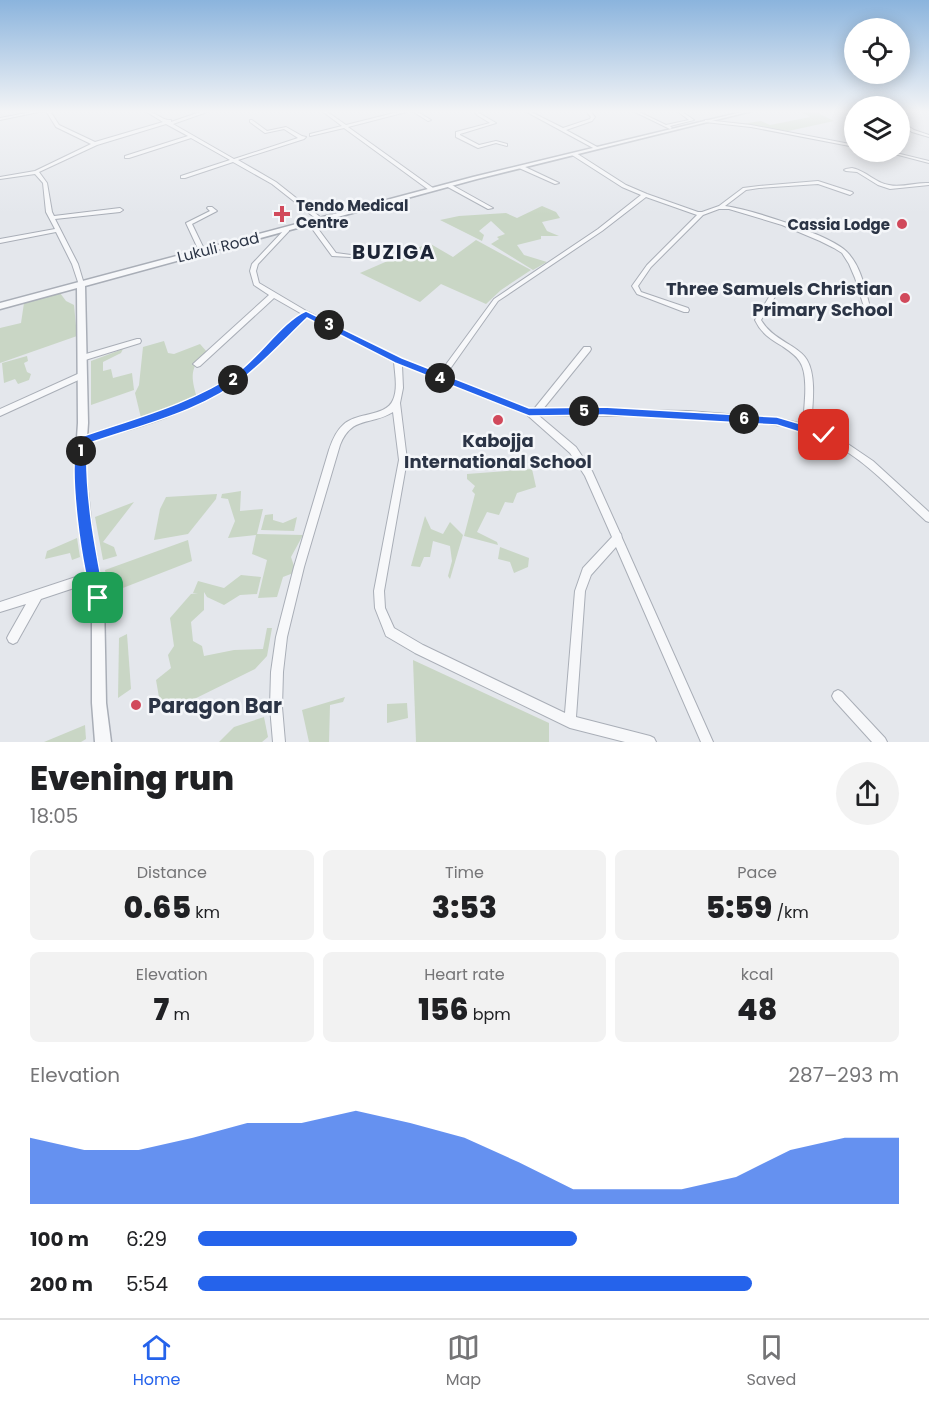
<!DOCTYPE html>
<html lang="en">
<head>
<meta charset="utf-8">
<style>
  :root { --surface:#fff; --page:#f2f2f2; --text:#202124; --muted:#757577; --line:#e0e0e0; --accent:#2563eb }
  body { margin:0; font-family:Poppins,sans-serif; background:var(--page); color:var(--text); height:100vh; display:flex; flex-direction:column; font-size:22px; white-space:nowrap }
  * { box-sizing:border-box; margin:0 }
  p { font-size:20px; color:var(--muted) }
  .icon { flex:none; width:33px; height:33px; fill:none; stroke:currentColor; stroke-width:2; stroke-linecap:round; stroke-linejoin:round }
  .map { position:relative; height:742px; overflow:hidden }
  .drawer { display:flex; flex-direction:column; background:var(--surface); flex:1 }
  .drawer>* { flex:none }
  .buttons { position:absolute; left:844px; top:18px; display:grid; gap:12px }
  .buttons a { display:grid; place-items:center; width:66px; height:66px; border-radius:50%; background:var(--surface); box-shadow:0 3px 15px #0003; font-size:30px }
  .pin { position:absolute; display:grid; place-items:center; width:51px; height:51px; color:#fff; margin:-26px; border-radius:12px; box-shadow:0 3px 9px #0006 }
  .km { position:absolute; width:30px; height:30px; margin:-15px; border-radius:50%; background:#222; color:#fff; font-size:16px; line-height:30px; text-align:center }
  .round { display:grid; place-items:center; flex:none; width:63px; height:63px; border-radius:32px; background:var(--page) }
  .headline { display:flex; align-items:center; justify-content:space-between; height:102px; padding:0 30px }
  h1 { font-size:33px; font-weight:800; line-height:45px }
  .stats { display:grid; grid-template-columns:repeat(3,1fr); gap:9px; height:102px; padding:6px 30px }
  .stats div { display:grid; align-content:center; border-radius:9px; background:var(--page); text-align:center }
  .stats b { font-size:30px; font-weight:800 }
  .stats small { font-size:16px; font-weight:400 }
  .stats p { font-size:16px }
  .chart { height:168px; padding:12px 30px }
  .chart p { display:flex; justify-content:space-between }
  .chart svg { width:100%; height:108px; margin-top:6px; fill:var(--accent); opacity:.7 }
  ul { padding:0 30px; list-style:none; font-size:20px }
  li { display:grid; grid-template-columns:96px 72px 1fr; align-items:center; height:45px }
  li i { height:15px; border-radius:8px; background:var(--accent) }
  .tab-bar { display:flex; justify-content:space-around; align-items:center; height:84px; border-top:2px solid var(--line); background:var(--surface); font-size:16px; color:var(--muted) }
  .tab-bar a { display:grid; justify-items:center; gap:3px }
  .tab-bar .on { color:var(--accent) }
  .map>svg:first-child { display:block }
  .green { fill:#c9d6c5 }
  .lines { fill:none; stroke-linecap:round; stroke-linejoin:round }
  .minor-casing { stroke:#a9aeb7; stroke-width:2 }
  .tertiary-casing { stroke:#a9aeb7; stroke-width:3 }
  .minor { fill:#f7f8fa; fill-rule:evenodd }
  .tertiary { fill:#f7f8fa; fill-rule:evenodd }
  .route { fill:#2563eb; stroke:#fff; stroke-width:1.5 }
  .poi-dot { fill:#d1495b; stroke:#f4f6f9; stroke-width:2 }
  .labels { text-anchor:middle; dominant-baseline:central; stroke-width:5; stroke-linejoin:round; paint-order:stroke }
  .far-poi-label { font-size:15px; font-weight:bold; fill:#2b3445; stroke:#f4f6f9; text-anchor:start }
  .far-street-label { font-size:15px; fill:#2b3445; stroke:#f4f6f9 }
  .poi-label { font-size:18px; font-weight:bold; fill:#2b3445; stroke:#f4f6f9; text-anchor:end }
  .far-district-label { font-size:20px; font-weight:bold; letter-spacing:1.5px; fill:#1d2536; stroke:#f4f6f9 }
  .near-poi-label { font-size:21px; font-weight:bold; fill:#2b3445; stroke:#f4f6f9; text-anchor:start }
</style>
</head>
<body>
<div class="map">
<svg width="929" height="742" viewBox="0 0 929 742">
  <rect width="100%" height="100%" fill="#e4e7ec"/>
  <!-- green -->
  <g class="green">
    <polygon points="800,111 814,111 834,121 784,132 742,124 761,121 770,125 810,117"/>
    <polygon points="542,206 556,212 560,218 542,222 547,231 559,236 541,236 541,239 517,245 524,255 547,262 533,270 491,244 499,239 497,237 505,234 491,221 479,231 484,235 482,241 440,220 459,216 506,213 517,218"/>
    <polygon points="476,240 531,270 501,290 486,304 441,284 420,302 360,273 429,243 453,257"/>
    <polygon points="60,293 66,301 74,305 77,336 0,363 0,328 21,323 24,303"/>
    <path d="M164,341L168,353L174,354L200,344L207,352C189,367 191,377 197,398L141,418L135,393L139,385L143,347Z"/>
    <polygon points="123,349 121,353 103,362 103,371 111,369 113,378 132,373 134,390 91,405 91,361"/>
    <polygon points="27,356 28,361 24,363 27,372 31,374 29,380 18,384 15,379 4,383 2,363"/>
    <polygon points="532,469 536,487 517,493 513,503 505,502 499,515 487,512 477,532 497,542 498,545 464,536 475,494 472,491 475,486 467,479 467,474"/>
    <polygon points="241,491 240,511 263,509 257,534 303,535 291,557 296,572 283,577 277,597 258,598 267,560 252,554 256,535 228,538 235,521 228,499 221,498 222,494"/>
    <polygon points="217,494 216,499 188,534 154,540 160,509 166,497"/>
    <polygon points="134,502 103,542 114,547 117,556 103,560 95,517"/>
    <polygon points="273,514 273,520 283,523 297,517 294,531 261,530 265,515"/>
    <polygon points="425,516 431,529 443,534 450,522 463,535 450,579 448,576 452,561 450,546 433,541 430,557 424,557 420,567 411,566"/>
    <polygon points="77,538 80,557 72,560 70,553 45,559 47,551"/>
    <polygon points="188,540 192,561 110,593 105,570"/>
    <polygon points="500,547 529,558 528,567 514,573 510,562 498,559"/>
    <polygon points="241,575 261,577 257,594 240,595 224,605 207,597 204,592 204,610 191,622 193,641 202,646 204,656 234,650 263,649 267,628 272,628 267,656 255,669 174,709 172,699 160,703 156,680 171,668 168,655 174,646 170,618 191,594 198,593 193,593 198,581 224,588"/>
    <polygon points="127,634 131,689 118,698 119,638"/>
    <polygon points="413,660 549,723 549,742 416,742"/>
    <polygon points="345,697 343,702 330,705 329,742 309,742 302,710"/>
    <polygon points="407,703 408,718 387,723 387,704"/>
    <polygon points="264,717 268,737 262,742 219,742 234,727"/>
    <polygon points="85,725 86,739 81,742 44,742"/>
  </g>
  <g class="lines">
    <!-- minor casing -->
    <g class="minor-casing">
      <g id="minor">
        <polygon points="37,111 43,111 0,120 0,118"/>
        <path d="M46,111H50L59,125L95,142L163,122L145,111C155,111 162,121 171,120V122L203,111H208L207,112L173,124L234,159L298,138L284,129L265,133L250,122V120H252L267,131L286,127L302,136L306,137L304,139L238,160L276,182L324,220L319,221L272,184L233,162L185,178H181V176L230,160L191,138L129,158H125V156L188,136L166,124L97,145L39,172L47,183L52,212L54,216L120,208L123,210L120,212L55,219L78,264L84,284L83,285H79L72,264L56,232L0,243V239L55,229L46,212L43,183L35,174L0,179V177L35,171L91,144L56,127Z"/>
        <polygon points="322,111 326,111 346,125 402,111 407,111 406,112 348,127 433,188 433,190 429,190 344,128 310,136 310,134 342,126"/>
        <polygon points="412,111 416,111 431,120 428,121"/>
        <polygon points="474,111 478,111 479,113 496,123 460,134 460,135 479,145 496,141 507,144 507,146 496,143 478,148 456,137 456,132 490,123 477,115"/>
        <polygon points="525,111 529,111 563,128 590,119 591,117 586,111 590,111 595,117 592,121 566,130 599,148 595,149"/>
        <polygon points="633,111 637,111 666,125 689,120 677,111 681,111 694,120 670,126 672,128 670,129"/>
        <polygon points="706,120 751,125 855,145 855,147 751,127 705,122 705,120"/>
        <polygon points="900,121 914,130 929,135 929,137 912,132 900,124"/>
        <polygon points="887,152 892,152 929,161 929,163"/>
        <path d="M572,153H576L626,185L647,194L698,212H702L719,206L743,188L759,186L818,181L852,192L853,193L850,195L818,184L759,188L746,190L725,206C749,209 831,235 847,252C861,266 865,289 870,307L867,309L864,307L855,278L849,264L842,253L834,248L820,241L782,225L729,209H719L703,215L651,267L638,286L641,292L688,308L689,310L688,312H684L637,294L632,286L647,265L697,215L646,197L602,231L498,301L445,376L529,409H534L584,347H590L591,349L590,351L543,409L689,411L777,418L803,424C804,407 809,376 800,362C796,355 788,350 782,346C770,339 761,333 755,320L774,289H778L779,290L761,320C768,332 779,338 790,345C796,349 803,353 807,360C817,377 812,408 811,426L845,442L873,461L929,512V522L926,521C898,496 872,466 839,447C803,425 766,423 725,420C663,415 601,416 538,415L576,447L592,471L620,533L621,534L622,538L713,742H701L616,547L591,575L585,591L576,717L650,736L654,738L656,742H625L570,728L415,653L386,636L375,608L374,591L399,460L393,412C371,426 352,415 340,445L304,567L287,637L283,672L282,707L285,742H273L270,707L271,672L276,637L294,567L329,450C332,441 336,431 343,425C356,412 386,417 393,400C398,389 395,374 394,362L307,317C283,341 259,366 231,385C187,415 133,429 82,444L79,443L78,441L79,439C129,422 181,410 225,381C254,363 277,338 302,314L274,298L200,366L197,367L193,364L269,295L254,285L250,271L252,264L285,229H289V231L258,264L256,271L259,283L308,312L401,359L439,374L494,299L598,229L641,195L622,187L572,155ZM402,365L526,414L570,453L585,476L612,537L583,568L575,591L565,713L423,645L394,628L385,608L384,591L407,460L400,403L403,388Z"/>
        <polygon points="519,166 523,166 559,183 555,184 519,168"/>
        <path d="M852,168C867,171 875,183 889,185C902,188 916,182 929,183V185L890,189L878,185L857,172L846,171L844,170L846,169Z"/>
        <polygon points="446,184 450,184 493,208 488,209 446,186"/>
        <polygon points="208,207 212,207 217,211 192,224 205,251 202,253 199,251 186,223 210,211 207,208"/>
        <polygon points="311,221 313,222 336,253 351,255 351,257 332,256 308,223"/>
        <polygon points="137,339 140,339 141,341 140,343 82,361 78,358 79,356"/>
        <polygon points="82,372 85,373 86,375 85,377 0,416 0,409"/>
        <polygon points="94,571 98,572 99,576 98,580 41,599 17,642 13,644 9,642 7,638 9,634 26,604 0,612 0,602"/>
        <polygon points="838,690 842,692 885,738 887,742 872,742 834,700 832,696 834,692"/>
      </g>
    </g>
    <!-- tertiary casing -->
    <g class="tertiary-casing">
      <polygon id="tertiary" points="746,111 752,111 477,179 85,286 88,423 85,468 92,533 104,599 106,703 111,742 95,742 92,703 92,599 80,533 75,468 78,423 77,288 0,309 0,303 473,177"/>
    </g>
    <!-- minor -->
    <use href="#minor" class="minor"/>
    <!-- tertiary -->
    <use href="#tertiary" class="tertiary"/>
  </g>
  <!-- sky -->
  <linearGradient id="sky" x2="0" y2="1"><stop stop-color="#8bb4dd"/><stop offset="0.52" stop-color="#f3f4f6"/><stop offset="1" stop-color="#f3f4f6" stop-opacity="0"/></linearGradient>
  <rect width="929" height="214" fill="url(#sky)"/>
  <!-- route -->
  <path class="route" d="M306,311L402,358L529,408L603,407L777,417L828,432L830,435L824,440L777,425L603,415L529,416L395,363L307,318C287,337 268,358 247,375C202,412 141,425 87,444C85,496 95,547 105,598L98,605L94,603C82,576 67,464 78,438C132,419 190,405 238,372C259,357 284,320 306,311Z"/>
  <!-- markers -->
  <g class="poi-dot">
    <path d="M279 205h6v6h6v6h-6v6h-6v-6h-6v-6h6z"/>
    <circle cx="902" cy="224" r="6"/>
    <circle cx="905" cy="298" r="6"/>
    <circle cx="498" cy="420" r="6"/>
    <circle cx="136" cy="705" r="6"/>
  </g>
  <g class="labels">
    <!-- far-poi labels -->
    <g class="far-poi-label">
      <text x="296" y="205">Tendo Medical<tspan x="296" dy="17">Centre</tspan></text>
      <text x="890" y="224" text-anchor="end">Cassia Lodge</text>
    </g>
    <!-- far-street labels -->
    <g class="far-street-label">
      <text transform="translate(218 247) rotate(-14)">Lukuli Road</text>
    </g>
    <!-- poi labels -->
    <g class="poi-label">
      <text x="893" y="288">Three Samuels Christian<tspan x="893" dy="21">Primary School</tspan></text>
      <text x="498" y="440" text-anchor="middle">Kabojja<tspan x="498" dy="21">International School</tspan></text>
    </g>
    <!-- far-district labels -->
    <g class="far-district-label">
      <text x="394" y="252">BUZIGA</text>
    </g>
    <!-- near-poi labels -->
    <g class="near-poi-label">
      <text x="148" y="705">Paragon Bar</text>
    </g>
  </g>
</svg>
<div class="buttons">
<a><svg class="icon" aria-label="locate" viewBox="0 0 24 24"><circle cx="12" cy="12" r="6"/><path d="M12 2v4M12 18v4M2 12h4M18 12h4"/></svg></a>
<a><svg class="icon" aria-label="layers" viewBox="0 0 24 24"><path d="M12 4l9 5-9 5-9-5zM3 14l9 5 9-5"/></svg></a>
</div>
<div class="pin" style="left:98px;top:598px;background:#1e9e55"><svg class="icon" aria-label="arrive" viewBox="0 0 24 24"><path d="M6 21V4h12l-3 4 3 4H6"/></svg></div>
<div class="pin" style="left:824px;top:435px;background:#d93025"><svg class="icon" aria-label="check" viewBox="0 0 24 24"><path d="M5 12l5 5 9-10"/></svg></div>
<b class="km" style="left:81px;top:451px">1</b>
<b class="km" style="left:233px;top:380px">2</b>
<b class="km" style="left:329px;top:325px">3</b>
<b class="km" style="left:440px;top:378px">4</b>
<b class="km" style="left:584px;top:411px">5</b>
<b class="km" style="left:744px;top:419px">6</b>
</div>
<section class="drawer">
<div class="headline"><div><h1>Evening run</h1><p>18:05</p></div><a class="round"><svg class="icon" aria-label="share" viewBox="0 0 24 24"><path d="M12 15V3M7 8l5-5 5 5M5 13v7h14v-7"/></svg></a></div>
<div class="stats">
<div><p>Distance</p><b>0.65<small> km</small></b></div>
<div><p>Time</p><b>3:53</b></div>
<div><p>Pace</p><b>5:59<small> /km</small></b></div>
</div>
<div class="stats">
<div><p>Elevation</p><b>7<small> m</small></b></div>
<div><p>Heart rate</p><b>156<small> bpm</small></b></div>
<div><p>kcal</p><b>48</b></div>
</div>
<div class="chart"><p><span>Elevation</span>287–293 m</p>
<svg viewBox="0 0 160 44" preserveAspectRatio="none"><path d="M0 44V17L10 22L20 22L30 17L40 11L50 11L60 6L70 11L80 17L90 27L100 38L110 38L120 38L130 33L140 22L150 17L160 17V44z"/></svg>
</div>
<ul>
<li><b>100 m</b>6:29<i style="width:54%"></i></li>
<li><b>200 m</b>5:54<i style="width:79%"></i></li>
</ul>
</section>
<nav class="tab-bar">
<a class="on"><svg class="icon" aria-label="home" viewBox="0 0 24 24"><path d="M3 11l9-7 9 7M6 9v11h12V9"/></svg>Home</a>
<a><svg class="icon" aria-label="map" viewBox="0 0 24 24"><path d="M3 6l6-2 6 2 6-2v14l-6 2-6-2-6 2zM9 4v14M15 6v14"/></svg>Map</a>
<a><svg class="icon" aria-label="saved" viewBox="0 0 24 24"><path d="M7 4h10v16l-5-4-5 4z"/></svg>Saved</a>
</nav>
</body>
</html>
